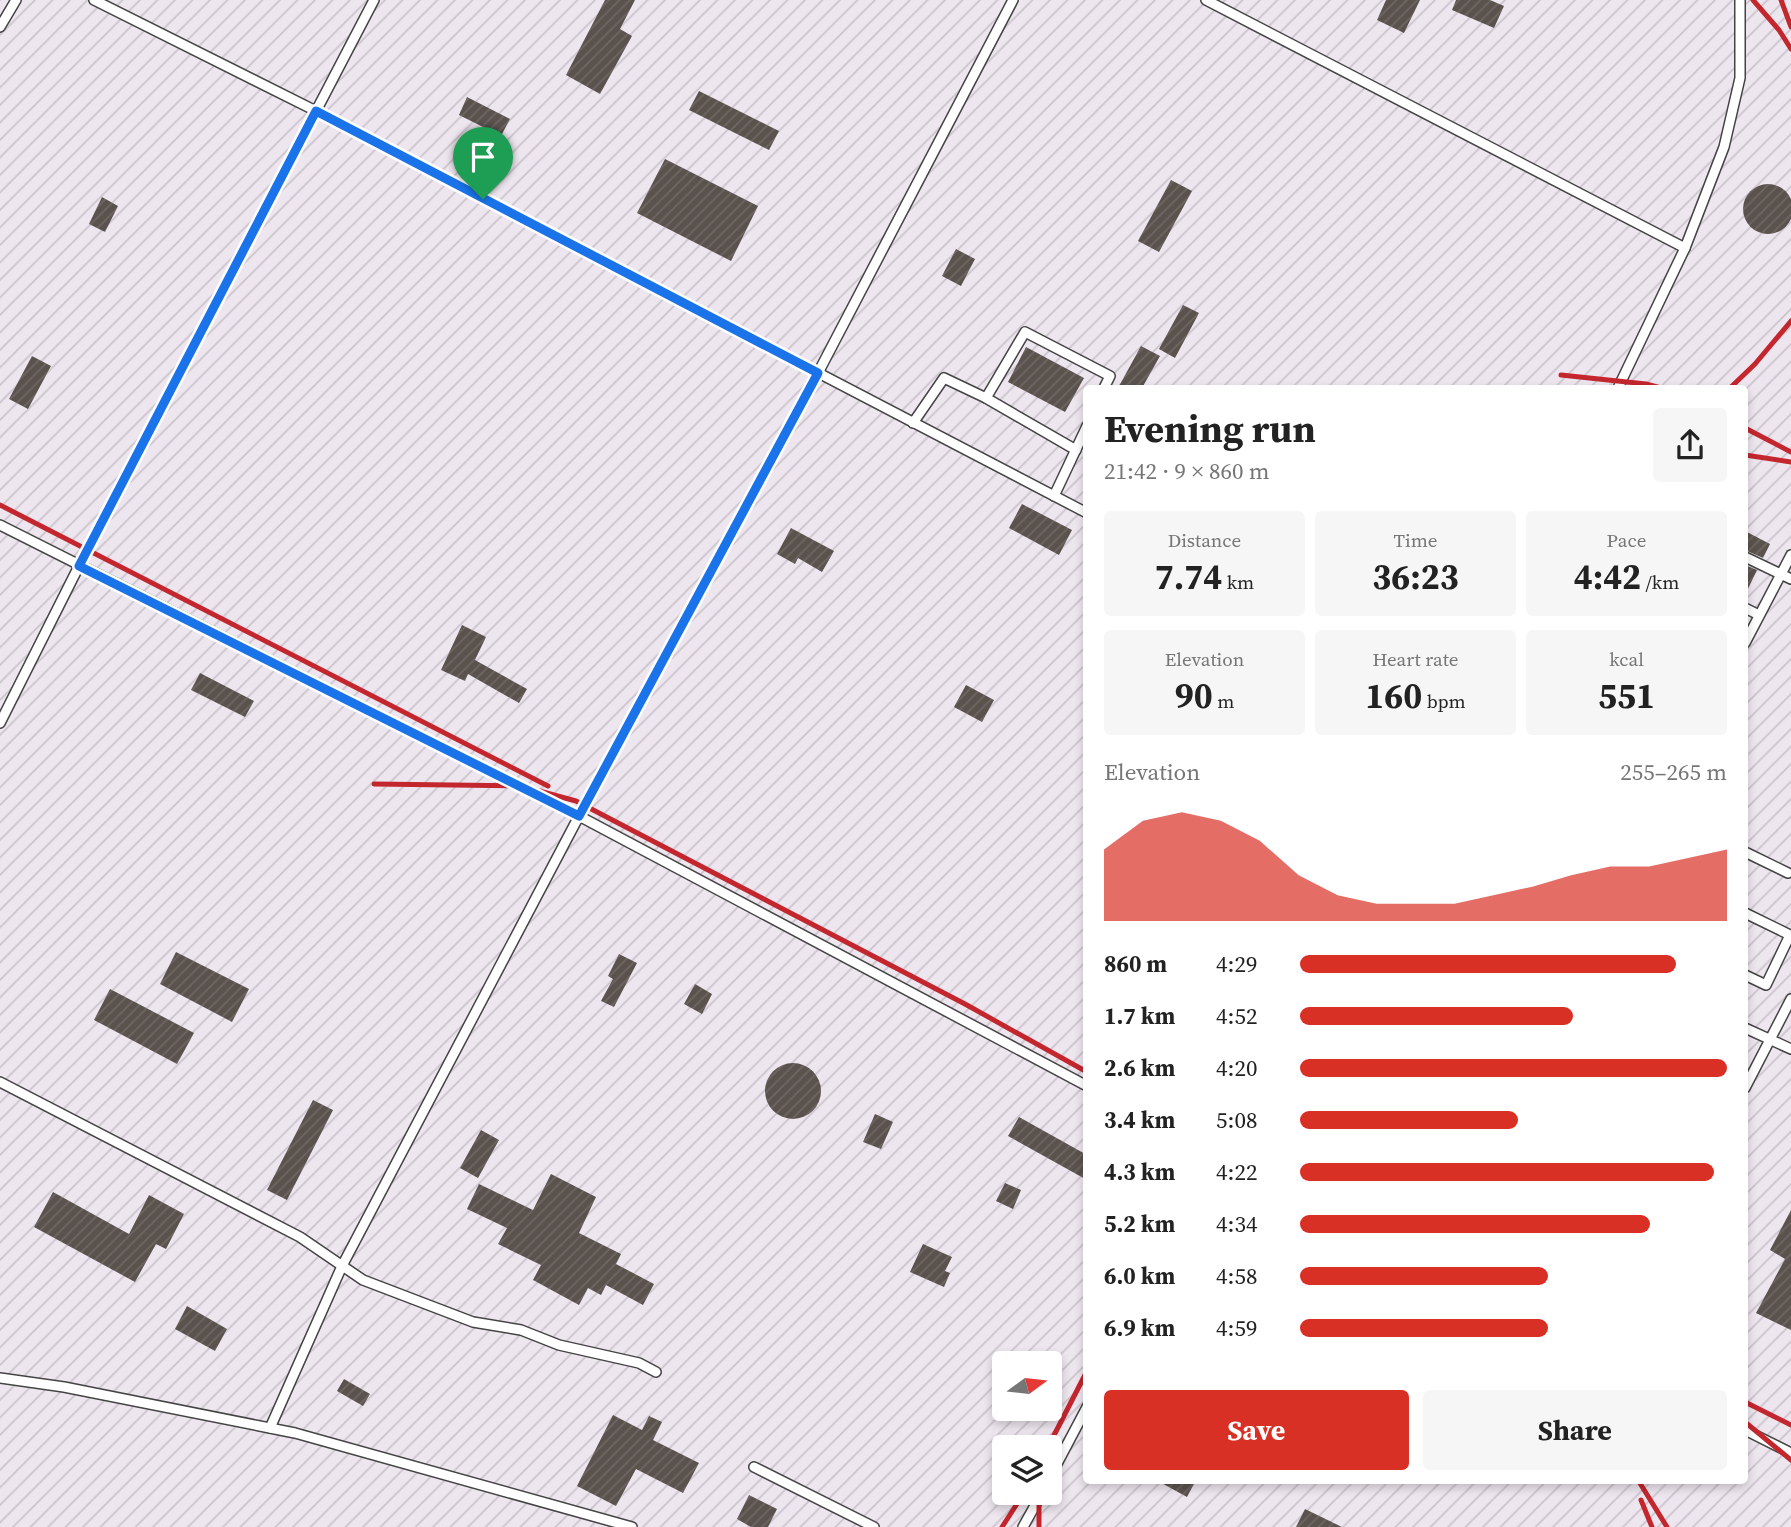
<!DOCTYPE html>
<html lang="en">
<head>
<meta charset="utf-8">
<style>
  :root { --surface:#fff; --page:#f6f6f6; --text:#222; --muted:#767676; --accent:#d93025 }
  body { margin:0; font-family:"Source Serif 4",serif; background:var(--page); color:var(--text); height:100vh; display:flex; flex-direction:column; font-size:26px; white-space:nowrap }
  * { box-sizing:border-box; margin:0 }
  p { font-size:23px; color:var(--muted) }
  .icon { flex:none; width:38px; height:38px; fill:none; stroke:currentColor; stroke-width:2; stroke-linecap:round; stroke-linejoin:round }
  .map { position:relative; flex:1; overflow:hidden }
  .sheet { position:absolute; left:1083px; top:385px; width:665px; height:1099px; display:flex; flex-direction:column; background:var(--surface); border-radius:7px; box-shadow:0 4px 10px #0003 }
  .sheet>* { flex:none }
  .needle { width:46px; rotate:75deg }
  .buttons { position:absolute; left:992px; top:1351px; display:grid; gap:14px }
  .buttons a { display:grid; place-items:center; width:70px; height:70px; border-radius:7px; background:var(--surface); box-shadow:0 4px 10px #0003; font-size:35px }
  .pin { position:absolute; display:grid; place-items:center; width:60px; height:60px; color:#fff; margin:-72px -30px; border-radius:50% 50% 50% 0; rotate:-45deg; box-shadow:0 0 7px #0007 }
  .pin .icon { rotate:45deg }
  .round { display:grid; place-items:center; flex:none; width:74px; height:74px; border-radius:7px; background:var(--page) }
  .head { display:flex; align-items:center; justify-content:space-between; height:119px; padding:0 21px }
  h1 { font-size:38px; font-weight:700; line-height:52px }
  .stats { display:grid; grid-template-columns:repeat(3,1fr); gap:10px; height:119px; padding:7px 21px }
  .stats div { display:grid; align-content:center; border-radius:7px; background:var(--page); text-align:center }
  .stats b { font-size:35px; font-weight:700 }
  .stats small { font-size:19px; font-weight:400 }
  .stats p { font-size:19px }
  .chart { height:196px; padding:14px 21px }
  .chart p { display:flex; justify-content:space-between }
  .chart svg { width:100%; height:126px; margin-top:7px; fill:var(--accent); opacity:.7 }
  .button { display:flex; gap:14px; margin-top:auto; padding:14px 21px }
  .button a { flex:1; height:80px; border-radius:7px; background:var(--accent); color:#fff; font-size:28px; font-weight:700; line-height:80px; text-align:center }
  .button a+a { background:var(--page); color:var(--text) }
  ul { padding:0 21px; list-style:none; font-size:23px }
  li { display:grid; grid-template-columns:112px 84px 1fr; align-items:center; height:52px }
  li i { height:18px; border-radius:9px; background:var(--accent) }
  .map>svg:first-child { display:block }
  .industrial { fill:url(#industrial-furrows); fill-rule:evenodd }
  .building { fill:url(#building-hatch) }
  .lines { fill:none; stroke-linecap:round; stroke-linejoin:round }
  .service-casing { stroke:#444; stroke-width:12 }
  .service { stroke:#fff; stroke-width:9 }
  .rail { stroke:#c4262e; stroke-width:5 }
  .route-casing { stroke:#fff; stroke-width:14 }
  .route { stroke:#1a73e8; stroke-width:9 }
</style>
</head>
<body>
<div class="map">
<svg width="1791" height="1527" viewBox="0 0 1791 1527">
  <defs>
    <pattern id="industrial-furrows" width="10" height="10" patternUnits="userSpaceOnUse" patternTransform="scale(1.75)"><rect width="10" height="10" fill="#eee6ef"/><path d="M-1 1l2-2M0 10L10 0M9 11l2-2" fill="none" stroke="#cbc4cc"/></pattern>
    <pattern id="building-hatch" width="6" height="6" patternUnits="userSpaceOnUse" patternTransform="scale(1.75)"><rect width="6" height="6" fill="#5a524d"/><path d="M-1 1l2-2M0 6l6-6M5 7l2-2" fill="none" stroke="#6d6662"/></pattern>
  </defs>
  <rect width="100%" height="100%" fill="#fffdf5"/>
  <!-- industrial -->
  <path class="industrial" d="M0,0H1791V1527H0ZM1087,388H1745V1480H1087ZM1004,1363H1050V1409H1004ZM1004,1447H1050V1493H1004Z"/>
  <!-- building -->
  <g class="building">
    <polygon points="605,0 635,0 620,29 632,36 600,94 566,75"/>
    <polygon points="1386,0 1420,0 1404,33 1377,20"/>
    <polygon points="1456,0 1490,0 1504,6 1494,28 1452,10"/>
    <polygon points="699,91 779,131 769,150 689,110"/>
    <polygon points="467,97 510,119 501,136 459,115"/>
    <polygon points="665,159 758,206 731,261 637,213"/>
    <polygon points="1171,180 1192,191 1159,252 1138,241"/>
    <circle cx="1768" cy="209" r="25"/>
    <polygon points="102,197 118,206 105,232 89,224"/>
    <polygon points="956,249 975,259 961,286 942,276"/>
    <polygon points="1183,305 1199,313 1175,358 1159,349"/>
    <polygon points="1141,346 1160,356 1142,388 1118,388"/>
    <polygon points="1026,347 1084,378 1065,412 1008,382"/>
    <polygon points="32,356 51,366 28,409 9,399"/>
    <polygon points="1022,504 1072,530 1059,555 1009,528"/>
    <polygon points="791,528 834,551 822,572 798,558 795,564 777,554"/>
    <polygon points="1745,531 1770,544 1763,558 1745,550"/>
    <polygon points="1745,565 1757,570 1745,595"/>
    <polygon points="462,625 486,637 475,660 527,689 519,703 468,674 465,681 441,670"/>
    <polygon points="200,673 254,701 245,717 191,690"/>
    <polygon points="966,685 994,700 982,722 954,707"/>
    <polygon points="176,952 249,989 232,1022 160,984"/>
    <polygon points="619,954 637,963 614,1007 601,1001 613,979 608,976"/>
    <polygon points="695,984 712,994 702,1014 684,1004"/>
    <polygon points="110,989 194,1033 177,1064 94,1020"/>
    <circle cx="793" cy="1091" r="28"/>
    <polygon points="313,1100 333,1110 287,1200 267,1190"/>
    <polygon points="875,1114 893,1122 881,1149 863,1142"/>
    <polygon points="1019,1117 1087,1155 1087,1180 1008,1136"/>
    <polygon points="481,1130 499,1140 478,1178 460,1168"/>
    <polygon points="551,1174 596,1197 579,1233 621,1254 616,1264 654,1284 643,1305 606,1285 601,1295 588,1288 579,1305 533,1280 541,1265 498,1244 507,1228 467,1209 479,1184 533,1210"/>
    <polygon points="1005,1183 1021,1190 1013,1209 996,1201"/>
    <polygon points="53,1192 129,1234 149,1195 184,1214 166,1249 156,1244 135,1282 34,1227"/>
    <polygon points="1791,1210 1791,1330 1756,1313 1785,1259 1770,1250"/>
    <polygon points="923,1244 952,1257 945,1271 950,1273 944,1287 910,1272"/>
    <polygon points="187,1306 227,1329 215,1351 175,1329"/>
    <polygon points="344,1379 370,1394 363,1406 337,1391"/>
    <polygon points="613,1415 642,1430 649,1416 662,1422 653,1440 699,1463 683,1493 636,1469 616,1506 577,1486"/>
    <polygon points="1156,1480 1196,1480 1187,1497"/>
    <polygon points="749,1495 777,1509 768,1527 751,1527 737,1519"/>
    <polygon points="1305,1509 1342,1527 1296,1527"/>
  </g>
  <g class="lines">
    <!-- service casing -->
    <g class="service-casing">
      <g id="service">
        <polyline points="94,0 316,111 1087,513"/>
        <polyline points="1206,0 1685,248"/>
        <polyline points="0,27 16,0"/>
        <polyline points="1618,388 1685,248 1724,147 1740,78 1740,0"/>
        <polyline points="986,398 1025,332 1110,376 1104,388"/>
        <polyline points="913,423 944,378 986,398 1076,450"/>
        <polyline points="1054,496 1087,426"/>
        <polyline points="0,525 579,816 1087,1086"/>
        <polyline points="1745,557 1791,579"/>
        <polyline points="1745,608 1759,615"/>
        <polyline points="1745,643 1791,555"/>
        <polyline points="0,723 87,550 374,0"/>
        <polyline points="1745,852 1788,873"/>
        <polyline points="1745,913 1790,935 1766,985 1745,975"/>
        <polyline points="1745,1028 1791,1049"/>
        <polyline points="0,1082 300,1237 363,1280 473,1322 521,1330 559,1345 639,1363 656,1372"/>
        <polyline points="1745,1088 1791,999"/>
        <polyline points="0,1378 64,1387 295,1433 632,1527"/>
        <polyline points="270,1428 342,1266 579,816 818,373 1013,0"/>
        <polyline points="1745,1430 1791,1453"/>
        <polyline points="754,1467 874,1527"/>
        <polyline points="1050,1477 1087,1407"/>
        <polyline points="1023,1527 1042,1493"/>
      </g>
    </g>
    <!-- service -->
    <use href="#service" class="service"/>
    <!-- rail -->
    <g class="rail">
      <polyline points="1753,0 1779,30 1791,49"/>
      <polyline points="1781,0 1791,27"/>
      <polyline points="1561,375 1646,384 1661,388"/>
      <polyline points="1730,388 1755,364 1791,321"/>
      <polyline points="1745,428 1791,452"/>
      <polyline points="1745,455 1791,462"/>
      <polyline points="0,505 548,786"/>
      <polyline points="374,784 521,786 576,801 965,1004 1087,1072"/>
      <polyline points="1745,1402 1791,1425"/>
      <polyline points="1745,1422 1791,1460"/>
      <polyline points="1048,1447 1087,1371"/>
      <polyline points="1638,1480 1667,1527"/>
      <polyline points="1641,1500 1652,1527"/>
      <polyline points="1002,1527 1024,1493"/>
      <polyline points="1039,1527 1039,1493"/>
    </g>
  </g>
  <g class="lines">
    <!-- route casing -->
    <g class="route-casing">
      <polygon id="route" points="316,111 818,373 579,816 79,566"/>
    </g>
    <!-- route -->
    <use href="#route" class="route"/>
  </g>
</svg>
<div class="buttons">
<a><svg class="needle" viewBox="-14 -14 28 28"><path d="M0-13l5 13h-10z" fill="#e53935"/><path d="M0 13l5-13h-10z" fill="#767676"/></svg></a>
<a><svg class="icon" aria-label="layers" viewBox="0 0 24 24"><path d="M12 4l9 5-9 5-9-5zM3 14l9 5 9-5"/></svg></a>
</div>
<div class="pin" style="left:483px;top:199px;background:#1e9e55"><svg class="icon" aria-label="arrive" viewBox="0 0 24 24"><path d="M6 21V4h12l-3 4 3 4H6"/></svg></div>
<section class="sheet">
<div class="head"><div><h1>Evening run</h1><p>21:42 · 9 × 860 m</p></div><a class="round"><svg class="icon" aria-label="share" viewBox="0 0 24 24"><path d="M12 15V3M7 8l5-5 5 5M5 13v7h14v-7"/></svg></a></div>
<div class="stats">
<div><p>Distance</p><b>7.74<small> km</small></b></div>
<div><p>Time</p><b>36:23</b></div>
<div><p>Pace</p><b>4:42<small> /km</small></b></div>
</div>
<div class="stats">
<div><p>Elevation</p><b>90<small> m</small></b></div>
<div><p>Heart rate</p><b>160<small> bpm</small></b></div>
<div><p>kcal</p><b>551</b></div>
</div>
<div class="chart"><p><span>Elevation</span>255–265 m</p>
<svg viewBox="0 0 160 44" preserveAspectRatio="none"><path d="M0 44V19L10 9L20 6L30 9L40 16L50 28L60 35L70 38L80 38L90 38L100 35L110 32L120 28L130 25L140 25L150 22L160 19V44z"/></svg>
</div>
<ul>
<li><b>860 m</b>4:29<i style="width:88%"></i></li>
<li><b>1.7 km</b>4:52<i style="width:64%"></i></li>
<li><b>2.6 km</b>4:20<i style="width:100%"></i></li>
<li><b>3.4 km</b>5:08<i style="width:51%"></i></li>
<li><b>4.3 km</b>4:22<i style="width:97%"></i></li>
<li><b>5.2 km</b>4:34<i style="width:82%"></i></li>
<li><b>6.0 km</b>4:58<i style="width:58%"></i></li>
<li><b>6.9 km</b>4:59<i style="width:58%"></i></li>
</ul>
<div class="button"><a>Save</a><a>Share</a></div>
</section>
</div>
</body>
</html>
